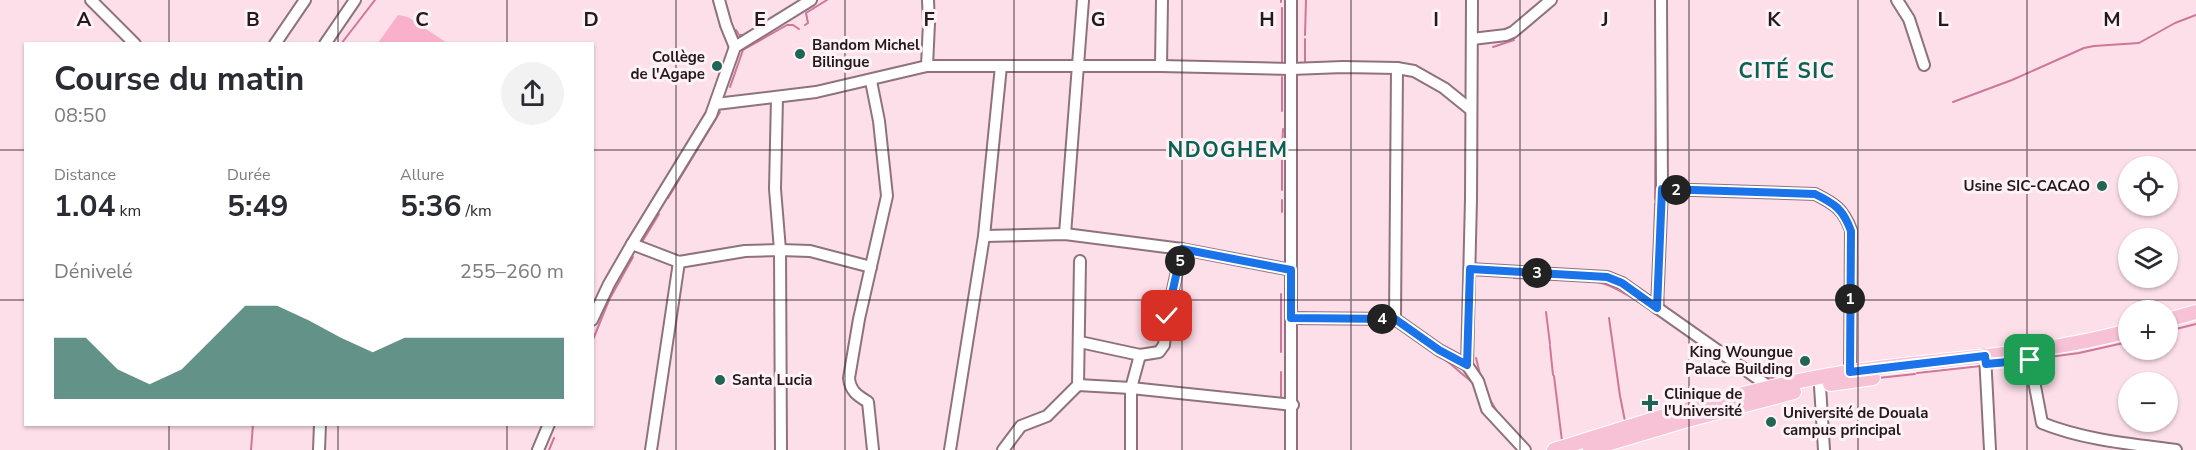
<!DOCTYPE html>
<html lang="fr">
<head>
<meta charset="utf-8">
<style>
  :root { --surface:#fff; --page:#f2f2f3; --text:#2b2b33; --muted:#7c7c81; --accent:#216557 }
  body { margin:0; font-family:"Nunito Sans",sans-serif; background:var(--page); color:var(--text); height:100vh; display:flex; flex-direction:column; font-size:22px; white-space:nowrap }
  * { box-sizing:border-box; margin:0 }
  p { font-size:20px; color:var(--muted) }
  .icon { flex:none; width:33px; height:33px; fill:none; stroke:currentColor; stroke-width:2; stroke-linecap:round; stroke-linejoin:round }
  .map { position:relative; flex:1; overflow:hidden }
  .details { position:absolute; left:24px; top:42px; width:570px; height:384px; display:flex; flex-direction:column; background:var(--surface); border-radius:0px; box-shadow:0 2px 4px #0004 }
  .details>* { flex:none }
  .tools { position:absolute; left:2118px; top:156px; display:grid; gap:12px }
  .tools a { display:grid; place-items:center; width:60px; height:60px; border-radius:50%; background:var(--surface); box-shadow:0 2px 4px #0004; font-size:30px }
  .pin { position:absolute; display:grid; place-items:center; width:51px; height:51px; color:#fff; margin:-26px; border-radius:12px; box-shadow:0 3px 9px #0006 }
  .km { position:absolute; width:30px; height:30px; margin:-15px; border-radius:50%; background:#222; color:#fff; font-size:16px; line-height:30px; text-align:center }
  .round { display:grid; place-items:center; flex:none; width:63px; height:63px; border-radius:32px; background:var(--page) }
  .summary { display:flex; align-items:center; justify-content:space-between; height:102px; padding:0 30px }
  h1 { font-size:33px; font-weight:700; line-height:45px }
  .metrics { display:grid; grid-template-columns:repeat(3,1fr); gap:9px; height:102px; padding:6px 30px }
  .metrics div { display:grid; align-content:center }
  .metrics b { font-size:30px; font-weight:700 }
  .metrics small { font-size:16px; font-weight:400 }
  .metrics p { font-size:16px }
  .chart { height:168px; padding:12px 30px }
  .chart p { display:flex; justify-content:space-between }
  .chart svg { width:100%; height:108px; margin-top:6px; fill:var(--accent); opacity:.7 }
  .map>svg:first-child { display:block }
  .green { fill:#f9b1cb }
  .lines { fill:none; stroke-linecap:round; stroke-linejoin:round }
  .stream { stroke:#ce7799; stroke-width:2 }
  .minor-casing { stroke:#8e737c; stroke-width:14 }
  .major-casing { stroke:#fff; stroke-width:16 }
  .minor { stroke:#fff; stroke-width:10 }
  .major { stroke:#f8c2d6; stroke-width:14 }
  .route-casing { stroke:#fff; stroke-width:12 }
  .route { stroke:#1a73e8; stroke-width:8 }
  .grid { fill:none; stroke:#24191d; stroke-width:1.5; stroke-opacity:0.55 }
  .poi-dot { fill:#216557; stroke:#fef2f6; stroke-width:2 }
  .labels { text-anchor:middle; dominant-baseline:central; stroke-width:6; stroke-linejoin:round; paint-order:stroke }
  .poi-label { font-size:15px; font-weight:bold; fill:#24191d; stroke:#fef2f6; text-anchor:start }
  .district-label { font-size:21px; font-weight:bold; letter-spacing:1.5px; fill:#0b6252; stroke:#fef2f6 }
  .grid-label { font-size:20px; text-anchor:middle; font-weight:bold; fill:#24191d; stroke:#fef2f6; stroke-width:6; stroke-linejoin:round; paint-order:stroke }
</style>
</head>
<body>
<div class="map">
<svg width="2196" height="450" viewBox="0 0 2196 450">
  <rect width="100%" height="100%" fill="#fddfe9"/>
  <!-- green -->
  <polygon class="green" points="398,15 408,17 447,43 378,43"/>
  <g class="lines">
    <!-- stream -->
    <g class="stream">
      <polyline points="1281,2 1281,0"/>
      <polyline points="805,25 808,23 806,13 827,0"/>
      <polyline points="736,30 739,35 745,35"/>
      <polyline points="1305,35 1306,0"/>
      <polyline points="341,44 375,0"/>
      <polyline points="1493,47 1514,40"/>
      <polyline points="1305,63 1305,39"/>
      <polyline points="1282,65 1282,8"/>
      <polyline points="1282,77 1282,111"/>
      <polyline points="730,87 743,50 787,25 793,25 799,29"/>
      <polyline points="1953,102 2012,80 2084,48 2094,46 2139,43 2175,23 2196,15"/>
      <polyline points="1282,148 1283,129"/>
      <polyline points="1282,190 1282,159"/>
      <polyline points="668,198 720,112"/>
      <polyline points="1655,199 1656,90"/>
      <polyline points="1282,212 1282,200"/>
      <polyline points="1845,230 1846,239"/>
      <polyline points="642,242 659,214"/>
      <polyline points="1654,264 1655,204"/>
      <polyline points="1514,278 1564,280"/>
      <path d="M1597,282C1618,285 1657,315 1677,328"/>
      <polyline points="1663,296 1664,307"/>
      <polyline points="1546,312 1550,344"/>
      <polyline points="1609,318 1620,396 1625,421"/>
      <polyline points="2168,331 2196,324"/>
      <polyline points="592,342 609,300 633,257"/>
      <polyline points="1550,346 1553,375"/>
      <polyline points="1728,351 1761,374 1775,379 1775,380"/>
      <polyline points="1281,352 1281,294"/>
      <polyline points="1441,356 1473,383"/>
      <polyline points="1476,358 1481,378"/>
      <polyline points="2034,359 2079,353 2128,342"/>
      <polyline points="1998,364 2024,361"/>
      <polyline points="1989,365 1996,364"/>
      <polyline points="1917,373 1981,366"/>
      <polyline points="1554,376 1562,441"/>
      <polyline points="1878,378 1915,374"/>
      <polyline points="1478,396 1481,408"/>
      <polyline points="1489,398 1498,413"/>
      <polyline points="1281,400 1281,372"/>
      <polyline points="251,450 253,424"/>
      <polyline points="549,450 554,438"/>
    </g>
    <!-- minor casing -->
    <g class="minor-casing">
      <g id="minor">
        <polyline points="91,0 135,44"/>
        <polyline points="719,0 726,25 735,47"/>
        <polyline points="1291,0 1291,450"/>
        <polyline points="1897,0 1909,19 1924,65"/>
        <polyline points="1472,39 1506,35 1513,32 1551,0"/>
        <polyline points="275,44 305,0"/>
        <polyline points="325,44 355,0"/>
        <polyline points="927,66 929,23 928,0"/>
        <polyline points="1161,66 1162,0"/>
        <path d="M871,81L879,121L887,196L859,319L849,378C850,391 858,396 868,402L873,450"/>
        <polyline points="777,97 775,189 780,250 781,450"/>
        <polyline points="716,104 816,92 927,66 1161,66 1291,69 1343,67 1397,68 1414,71 1444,88 1470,109"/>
        <path d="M1662,189L1815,194C1835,204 1843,209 1851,230L1850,372"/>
        <polyline points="1065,234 1083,0"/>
        <polyline points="984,236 1065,234 1182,249 1291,270"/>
        <polyline points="632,244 679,262 745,251 780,250 810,251 871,267"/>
        <polyline points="1470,269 1607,277 1622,283 1771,388"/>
        <polyline points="1657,308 1662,189 1661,0"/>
        <polyline points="1291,318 1395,319 1439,350 1467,365 1478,381 1487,409 1525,450"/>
        <polyline points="1395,319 1397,68"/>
        <polyline points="592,320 609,284 632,244 711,115 735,47 811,0"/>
        <polyline points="1080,342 1140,355 1159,352 1164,345 1167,316 1182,249"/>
        <polyline points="1985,355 1990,450"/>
        <path d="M2030,360L2042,423C2084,440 2131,444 2176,450"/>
        <polyline points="1467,365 1471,199 1472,0"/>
        <polyline points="1078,385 1131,388 1293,405"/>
        <polyline points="1820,386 1824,450"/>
        <polyline points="319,450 320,424"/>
        <polyline points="538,450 549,424"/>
        <polyline points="651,450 679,262"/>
        <polyline points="950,450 984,236 1001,66"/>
        <polyline points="1003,450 1021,426 1047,416 1078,385 1080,261"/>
        <polyline points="1131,450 1131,388 1140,355"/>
      </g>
    </g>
    <!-- major casing -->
    <g class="major-casing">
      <g id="major">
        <polyline points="2168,320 2196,312"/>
        <polyline points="1830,384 1873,378"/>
        <polyline points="1590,449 1684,421 1794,392"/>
        <path d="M1554,450C1650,420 1750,387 1849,372C1942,358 2038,356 2128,331"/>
      </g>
    </g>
    <!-- minor -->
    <use href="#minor" class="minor"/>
    <!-- major -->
    <use href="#major" class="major"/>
  </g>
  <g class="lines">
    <!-- route casing -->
    <g class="route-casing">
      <path id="route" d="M1167,316L1182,249L1291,270V318L1395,319L1439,350L1467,365L1470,269L1607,277L1622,283L1657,308L1662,189L1815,194C1835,204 1843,209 1851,231L1850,372L1985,356L1986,364L2030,360"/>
    </g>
    <!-- route -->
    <use href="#route" class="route"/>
  </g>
  <!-- grid -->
  <path class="grid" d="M169,0V44M338,0V44M507,0V44M676,0V450M845,0V450M1014,0V450M1182,0V450M1351,0V450M1520,0V450M1689,0V450M1858,0V450M2027,0V450M0,150H26M592,150H2196M0,300H26M592,300H2196M169,424V450M338,424V450M507,424V450"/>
  <!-- markers -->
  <g class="poi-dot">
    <circle cx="800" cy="54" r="6"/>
    <circle cx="717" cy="66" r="6"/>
    <circle cx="2102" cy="186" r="6"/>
    <circle cx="1805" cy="361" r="6"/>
    <circle cx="720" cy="380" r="6"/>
    <path d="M1647 394h6v6h6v6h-6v6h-6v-6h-6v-6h6z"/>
    <circle cx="1771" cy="422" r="6"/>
  </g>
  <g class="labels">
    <!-- poi labels -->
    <g class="poi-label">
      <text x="812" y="45">Bandom Michel<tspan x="812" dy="17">Bilingue</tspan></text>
      <text x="705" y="57" text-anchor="end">Collège<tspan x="705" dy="17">de l'Agape</tspan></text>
      <text x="2090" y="186" text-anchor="end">Usine SIC-CACAO</text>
      <text x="1793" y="352" text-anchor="end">King Woungue<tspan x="1793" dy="17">Palace Building</tspan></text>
      <text x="732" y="380">Santa Lucia</text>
      <text x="1664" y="394">Clinique de<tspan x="1664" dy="17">l'Université</tspan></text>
      <text x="1783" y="413">Université de Douala<tspan x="1783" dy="17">campus principal</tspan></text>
    </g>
    <!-- district labels -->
    <g class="district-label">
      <text x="1787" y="71">CITÉ SIC</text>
      <text x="1228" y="150">NDOGHEM</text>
    </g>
  </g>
  <g class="grid-label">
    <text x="84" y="26">A</text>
    <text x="253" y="26">B</text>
    <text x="422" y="26">C</text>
    <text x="591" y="26">D</text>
    <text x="760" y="26">E</text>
    <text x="929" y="26">F</text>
    <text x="1098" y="26">G</text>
    <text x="1267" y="26">H</text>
    <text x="1436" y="26">I</text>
    <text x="1605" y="26">J</text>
    <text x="1774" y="26">K</text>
    <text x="1943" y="26">L</text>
    <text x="2112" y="26">M</text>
  </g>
</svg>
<div class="tools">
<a><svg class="icon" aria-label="locate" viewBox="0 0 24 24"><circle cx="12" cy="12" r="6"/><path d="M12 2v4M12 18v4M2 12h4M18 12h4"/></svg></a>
<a><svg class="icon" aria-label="layers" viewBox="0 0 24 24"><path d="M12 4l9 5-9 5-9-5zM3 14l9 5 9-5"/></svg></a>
<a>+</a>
<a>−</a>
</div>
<div class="pin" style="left:2030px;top:360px;background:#1e9e55"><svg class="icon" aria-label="arrive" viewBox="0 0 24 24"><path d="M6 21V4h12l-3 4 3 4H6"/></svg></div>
<div class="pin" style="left:1167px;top:316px;background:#d93025"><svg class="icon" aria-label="check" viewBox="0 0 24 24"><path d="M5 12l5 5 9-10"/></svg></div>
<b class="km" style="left:1850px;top:299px">1</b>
<b class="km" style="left:1676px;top:190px">2</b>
<b class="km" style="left:1537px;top:273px">3</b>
<b class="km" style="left:1382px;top:319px">4</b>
<b class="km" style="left:1180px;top:261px">5</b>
<section class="details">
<div class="summary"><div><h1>Course du matin</h1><p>08:50</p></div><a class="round"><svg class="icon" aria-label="share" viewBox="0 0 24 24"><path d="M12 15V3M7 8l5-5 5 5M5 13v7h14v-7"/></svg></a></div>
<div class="metrics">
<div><p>Distance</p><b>1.04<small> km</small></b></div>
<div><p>Durée</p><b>5:49</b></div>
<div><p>Allure</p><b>5:36<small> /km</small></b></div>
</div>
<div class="chart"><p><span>Dénivelé</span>255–260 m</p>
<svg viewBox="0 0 160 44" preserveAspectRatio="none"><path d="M0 44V19L10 19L20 32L30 38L40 32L50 19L60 6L70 6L80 12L90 19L100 25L110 19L120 19L130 19L140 19L150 19L160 19V44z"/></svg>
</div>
</section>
</div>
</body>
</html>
